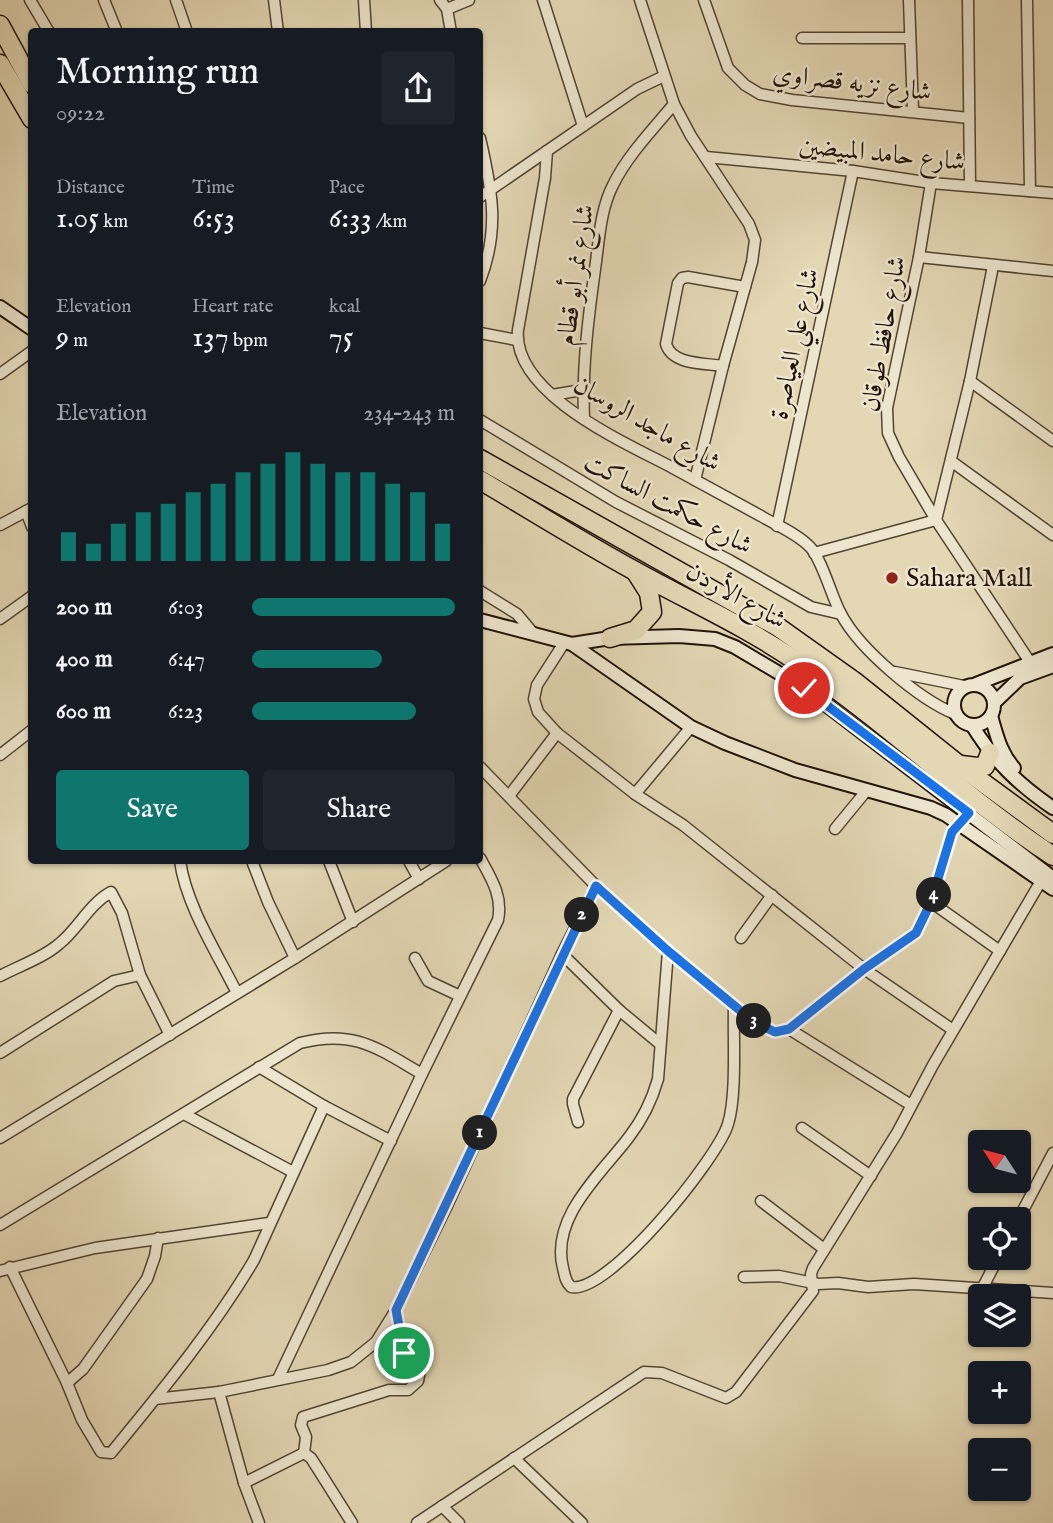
<!DOCTYPE html>
<html lang="en">
<head>
<meta charset="utf-8">
<style>
  :root { --surface:#171b24; --page:#20242c; --text:#f1f3f6; --muted:#9ea1a6; --accent:#0f766e }
  body { margin:0; font-family:"IM FELL English",Amiri,serif; background:var(--page); color:var(--text); height:100vh; display:flex; flex-direction:column; font-size:26px; white-space:nowrap }
  * { box-sizing:border-box; margin:0 }
  p { font-size:23px; color:var(--muted) }
  .icon { flex:none; width:38px; height:38px; fill:none; stroke:currentColor; stroke-width:2; stroke-linecap:round; stroke-linejoin:round }
  .map { position:relative; flex:1; overflow:hidden }
  .sheet { position:absolute; left:28px; top:28px; width:455px; height:836px; display:flex; flex-direction:column; background:var(--surface); border-radius:7px; box-shadow:0 2px 5px #0004 }
  .sheet>* { flex:none }
  .needle { width:46px; rotate:306deg }
  .controls { position:absolute; left:968px; top:1130px; display:grid; gap:14px }
  .controls a { display:grid; place-items:center; width:63px; height:63px; border-radius:7px; background:var(--surface); box-shadow:0 2px 5px #0004; font-size:35px }
  .pin { position:absolute; display:grid; place-items:center; width:60px; height:60px; color:#fff; margin:-30px; border:4px solid #fff; border-radius:50%; box-shadow:0 2px 7px #0007 }
  .km { position:absolute; width:35px; height:35px; margin:-18px; border-radius:50%; background:#222; color:#fff; font-size:19px; line-height:35px; text-align:center }
  .round { display:grid; place-items:center; flex:none; width:74px; height:74px; border-radius:7px; background:var(--page) }
  .overview { display:flex; align-items:center; justify-content:space-between; height:119px; padding:0 28px }
  h1 { font-size:38px; font-weight:600; line-height:52px }
  .figures { display:grid; grid-template-columns:repeat(3,1fr); gap:10px; height:119px; padding:7px 28px }
  .figures div { display:grid; align-content:center }
  .figures b { font-size:30px; font-weight:600 }
  .figures small { font-size:19px; font-weight:400 }
  .figures p { font-size:19px }
  .chart { height:196px; padding:14px 28px }
  .chart p { display:flex; justify-content:space-between }
  .chart svg { width:100%; height:126px; margin-top:7px; stroke:var(--accent); stroke-width:6 }
  .button { display:flex; gap:14px; margin-top:auto; padding:14px 28px }
  .button a { flex:1; height:80px; border-radius:7px; background:var(--accent); color:#fff; font-size:28px; font-weight:600; line-height:80px; text-align:center }
  .button a+a { background:var(--page); color:var(--text) }
  ul { padding:0 28px; list-style:none; font-size:23px }
  li { display:grid; grid-template-columns:112px 84px 1fr; align-items:center; height:52px }
  li i { height:18px; border-radius:9px; background:var(--accent) }
  .map>svg:first-child { display:block }
  .lines { fill:none; stroke-linecap:round; stroke-linejoin:round }
  .street-casing { stroke:#524434; stroke-width:13 }
  .secondary-casing { stroke:#221309; stroke-width:16 }
  .highway-casing { stroke:#221309; stroke-width:21 }
  .street { stroke:#ede5ce; stroke-width:10 }
  .secondary { stroke:#ede5ce; stroke-width:12 }
  .highway { stroke:#e3d7b4; stroke-width:18 }
  .route-casing { stroke:#fff; stroke-width:14 }
  .route { stroke:#1a73e8; stroke-width:9 }
  .poi-dot { fill:#8f2418; stroke:#ede5ce; stroke-width:2.5 }
  .labels { text-anchor:middle; dominant-baseline:central; stroke-width:5; stroke-linejoin:round; paint-order:stroke }
  .street-label { font-size:26px; fill:#221309; stroke:#ede5ce }
  .poi-label { font-size:26px; fill:#221309; stroke:#ede5ce; text-anchor:start }
</style>
</head>
<body>
<div class="map">
<svg width="1053" height="1523" viewBox="0 0 1053 1523">
  <rect width="100%" height="100%" fill="#e3d7b4"/>
  <filter id="stains"><feTurbulence type="fractalNoise" baseFrequency=".00286" numOctaves="4"/><feColorMatrix values="0 0 0 0 .2 0 0 0 0 .09 0 0 0 0 .02 0 0 0 .5 -.17"/></filter>
  <radialGradient id="worn" r=".72"><stop offset=".6" stop-color="#630" stop-opacity="0"/><stop offset="1" stop-color="#630" stop-opacity=".3"/></radialGradient>
  <g class="lines">
    <!-- street casing -->
    <g class="street-casing">
      <g id="street">
        <polyline points="30,0 49,32"/>
        <polyline points="104,0 117,32"/>
        <polyline points="176,0 187,32"/>
        <polyline points="274,0 278,32"/>
        <polyline points="364,0 366,32"/>
        <polyline points="440,0 447,9 451,32"/>
        <polyline points="543,0 583,126"/>
        <polyline points="640,0 674,104 691,136 749,224 755,240 752,262 723,366 695,480"/>
        <polyline points="704,0 728,68 745,85 760,94 792,100 969,118"/>
        <polyline points="909,0 913,111"/>
        <polyline points="968,0 970,185"/>
        <polyline points="1027,0 1030,191"/>
        <polyline points="447,9 469,0"/>
        <polyline points="802,38 910,38"/>
        <path d="M480,138C492,190 500,229 480,281"/>
        <path d="M547,151L545,178L518,330C512,394 626,443 673,468C702,484 732,500 761,516C776,525 798,534 810,547C822,559 832,598 841,614C860,650 919,699 955,714"/>
        <polyline points="706,157 853,171 931,183 1053,193"/>
        <polyline points="931,183 919,257 887,408 888,433 899,457 936,520 1030,662"/>
        <polyline points="480,197 637,89 664,76"/>
        <polyline points="919,257 1053,271"/>
        <polyline points="480,333 517,340"/>
        <path d="M723,366C704,363 672,365 666,344L678,283L682,278L688,277L745,287"/>
        <polyline points="0,374 32,351"/>
        <polyline points="970,381 1053,441"/>
        <polyline points="552,395 582,390"/>
        <path d="M584,419C582,368 588,320 595,269C599,242 600,210 613,185C627,156 653,129 674,104"/>
        <polyline points="480,420 616,502 729,560 811,607 841,614"/>
        <polyline points="951,461 1053,535"/>
        <polyline points="26,511 32,527"/>
        <polyline points="936,520 970,381 993,266"/>
        <polyline points="0,525 32,508"/>
        <polyline points="777,526 853,171"/>
        <polyline points="814,553 936,520"/>
        <polyline points="480,591 517,614 533,633"/>
        <polyline points="0,619 32,596"/>
        <polyline points="564,643 537,685 534,699 538,712 557,733 635,794 683,825 864,969 953,1030"/>
        <polyline points="895,672 964,686"/>
        <polyline points="0,755 32,730"/>
        <polyline points="480,767 596,886 668,951 754,1022 775,1032 789,1029 864,969 916,933 931,902 952,832 969,813"/>
        <polyline points="635,794 691,727"/>
        <polyline points="509,796 557,733"/>
        <polyline points="835,829 867,790"/>
        <path d="M180,861C186,905 217,953 237,993"/>
        <polyline points="252,861 268,902 295,958"/>
        <polyline points="329,861 353,922"/>
        <polyline points="409,861 419,879"/>
        <polyline points="931,902 1000,951"/>
        <polyline points="741,938 772,895"/>
        <path d="M668,951L658,1079C652,1100 643,1119 629,1137C602,1173 550,1217 563,1268C565,1276 565,1281 571,1287C608,1295 718,1158 728,1124C737,1095 733,1038 734,1006"/>
        <polyline points="562,954 619,1010 660,1044"/>
        <polyline points="415,958 428,981 460,996"/>
        <path d="M0,976C19,966 43,958 59,944C78,929 89,904 111,892L122,913L140,975L170,1035"/>
        <polyline points="789,1029 911,1105"/>
        <polyline points="0,1053 114,981 140,975"/>
        <polyline points="259,1067 324,1106 391,1141"/>
        <polyline points="184,1114 293,1172"/>
        <polyline points="578,1122 573,1104 573,1099 619,1010"/>
        <polyline points="802,1128 871,1176"/>
        <polyline points="0,1138 295,958 446,861"/>
        <polyline points="761,1201 824,1249"/>
        <polyline points="1018,1220 1053,1153"/>
        <path d="M0,1225L300,1043C354,1029 377,1048 422,1074"/>
        <path d="M10,1267L67,1383L82,1420L101,1452L111,1453C161,1392 214,1328 254,1260L324,1106"/>
        <polyline points="0,1271 95,1248 269,1223"/>
        <polyline points="744,1277 779,1276 818,1284 838,1283 868,1287 914,1284 1053,1293"/>
        <polyline points="983,1287 998,1258"/>
        <path d="M278,1379L422,1074L498,920C503,896 491,878 480,858"/>
        <polyline points="67,1383 83,1369 147,1279 155,1256 158,1238"/>
        <polyline points="219,1392 244,1483 259,1523"/>
        <polyline points="155,1399 219,1392 328,1370 351,1362 376,1342 396,1310 446,1208 562,954 596,886"/>
        <polyline points="304,1453 306,1437 301,1425 303,1417 389,1390 408,1390 418,1381 420,1370 406,1359 404,1353 396,1310"/>
        <polyline points="514,1458 582,1523"/>
        <polyline points="244,1483 304,1453 311,1458 352,1523"/>
        <polyline points="442,1506 459,1523"/>
        <polyline points="417,1523 644,1372 662,1373 726,1398 736,1392 813,1291 811,1274 813,1268 897,1133 933,1065 1041,881"/>
      </g>
    </g>
    <!-- secondary casing -->
    <g class="secondary-casing">
      <g id="secondary">
        <polyline points="0,307 32,329"/>
        <polyline points="480,620 572,644 691,727 725,743 795,770 931,808 946,815 1053,889"/>
        <polyline points="572,644 610,638 679,636 715,639 735,647 804,688 1053,878"/>
        <polyline points="976,684 1053,654"/>
        <circle cx="974" cy="705" r="20"/>
        <polyline points="994,703 1020,678 1053,666"/>
        <path d="M991,716C997,736 1000,752 1014,768"/>
        <path d="M972,725C993,760 1019,785 1053,808"/>
      </g>
    </g>
    <!-- highway casing -->
    <g class="highway-casing">
      <g id="highway">
        <polyline points="0,25 32,84"/>
        <polyline points="0,64 32,119"/>
        <polyline points="480,459 778,627 854,681 959,765 1053,834"/>
        <path d="M480,480C531,510 582,542 635,571C689,601 745,626 796,661C886,721 963,797 1053,856"/>
        <polyline points="610,638 636,630 652,612 649,593 637,574"/>
        <polyline points="961,765 977,767 985,766 990,753"/>
      </g>
    </g>
    <!-- street -->
    <use href="#street" class="street"/>
    <!-- secondary -->
    <use href="#secondary" class="secondary"/>
    <!-- highway -->
    <use href="#highway" class="highway"/>
  </g>
  <g class="lines">
    <!-- route casing -->
    <g class="route-casing">
      <polyline id="route" points="404,1353 396,1310 596,886 668,951 754,1022 775,1032 789,1029 864,969 916,933 931,902 952,832 969,813 804,688"/>
    </g>
    <!-- route -->
    <use href="#route" class="route"/>
  </g>
  <!-- markers -->
  <circle class="poi-dot" cx="892" cy="578" r="7"/>
  <g class="labels">
    <!-- street labels -->
    <g class="street-label">
      <text transform="translate(852 83) rotate(7)">شارع نزيه قصراوي</text>
      <text transform="translate(882 154) rotate(6)">شارع حامد المبيضين</text>
      <text transform="translate(576 275) rotate(-82)">شارع نمر أبو قطام</text>
      <text transform="translate(884 334) rotate(-80)">شارع حافظ طوقان</text>
      <text transform="translate(795 344) rotate(-78)">شارع علي العياصرة</text>
      <text transform="translate(647 424) rotate(30)">شارع ماجد الروسان</text>
      <text transform="translate(668 504) rotate(28)">شارع حكمت الساكت</text>
      <text transform="translate(736 596) rotate(29)">شارع الأردن</text>
    </g>
    <!-- poi labels -->
    <g class="poi-label">
      <text x="906" y="578">Sahara Mall</text>
    </g>
  </g>
  <rect width="100%" height="100%" filter="url(#stains)"/>
  <rect width="100%" height="100%" fill="url(#worn)"/>
</svg>
<div class="controls">
<a><svg class="needle" viewBox="-14 -14 28 28"><path d="M0-13l5 13h-10z" fill="#e53935"/><path d="M0 13l5-13h-10z" fill="#9ea1a6"/></svg></a>
<a><svg class="icon" aria-label="locate" viewBox="0 0 24 24"><circle cx="12" cy="12" r="6"/><path d="M12 2v4M12 18v4M2 12h4M18 12h4"/></svg></a>
<a><svg class="icon" aria-label="layers" viewBox="0 0 24 24"><path d="M12 4l9 5-9 5-9-5zM3 14l9 5 9-5"/></svg></a>
<a>+</a>
<a>−</a>
</div>
<div class="pin" style="left:404px;top:1353px;background:#1e9e55"><svg class="icon" aria-label="arrive" viewBox="0 0 24 24"><path d="M6 21V4h12l-3 4 3 4H6"/></svg></div>
<div class="pin" style="left:804px;top:688px;background:#d93025"><svg class="icon" aria-label="check" viewBox="0 0 24 24"><path d="M5 12l5 5 9-10"/></svg></div>
<b class="km" style="left:480px;top:1133px">1</b>
<b class="km" style="left:582px;top:915px">2</b>
<b class="km" style="left:754px;top:1021px">3</b>
<b class="km" style="left:934px;top:895px">4</b>
<section class="sheet">
<div class="overview"><div><h1>Morning run</h1><p>09:22</p></div><a class="round"><svg class="icon" aria-label="share" viewBox="0 0 24 24"><path d="M12 15V3M7 8l5-5 5 5M5 13v7h14v-7"/></svg></a></div>
<div class="figures">
<div><p>Distance</p><b>1.05<small> km</small></b></div>
<div><p>Time</p><b>6:53</b></div>
<div><p>Pace</p><b>6:33<small> /km</small></b></div>
</div>
<div class="figures">
<div><p>Elevation</p><b>9<small> m</small></b></div>
<div><p>Heart rate</p><b>137<small> bpm</small></b></div>
<div><p>kcal</p><b>75</b></div>
</div>
<div class="chart"><p><span>Elevation</span>234–243 m</p>
<svg viewBox="0 0 160 44" preserveAspectRatio="none"><path d="M5 44V34M15 44V38M25 44V31M35 44V27M45 44V24M55 44V20M65 44V17M75 44V13M85 44V10M95 44V6M105 44V10M115 44V13M125 44V13M135 44V17M145 44V20M155 44V31"/></svg>
</div>
<ul>
<li><b>200 m</b>6:03<i style="width:100%"></i></li>
<li><b>400 m</b>6:47<i style="width:64%"></i></li>
<li><b>600 m</b>6:23<i style="width:81%"></i></li>
</ul>
<div class="button"><a>Save</a><a>Share</a></div>
</section>
</div>
</body>
</html>
